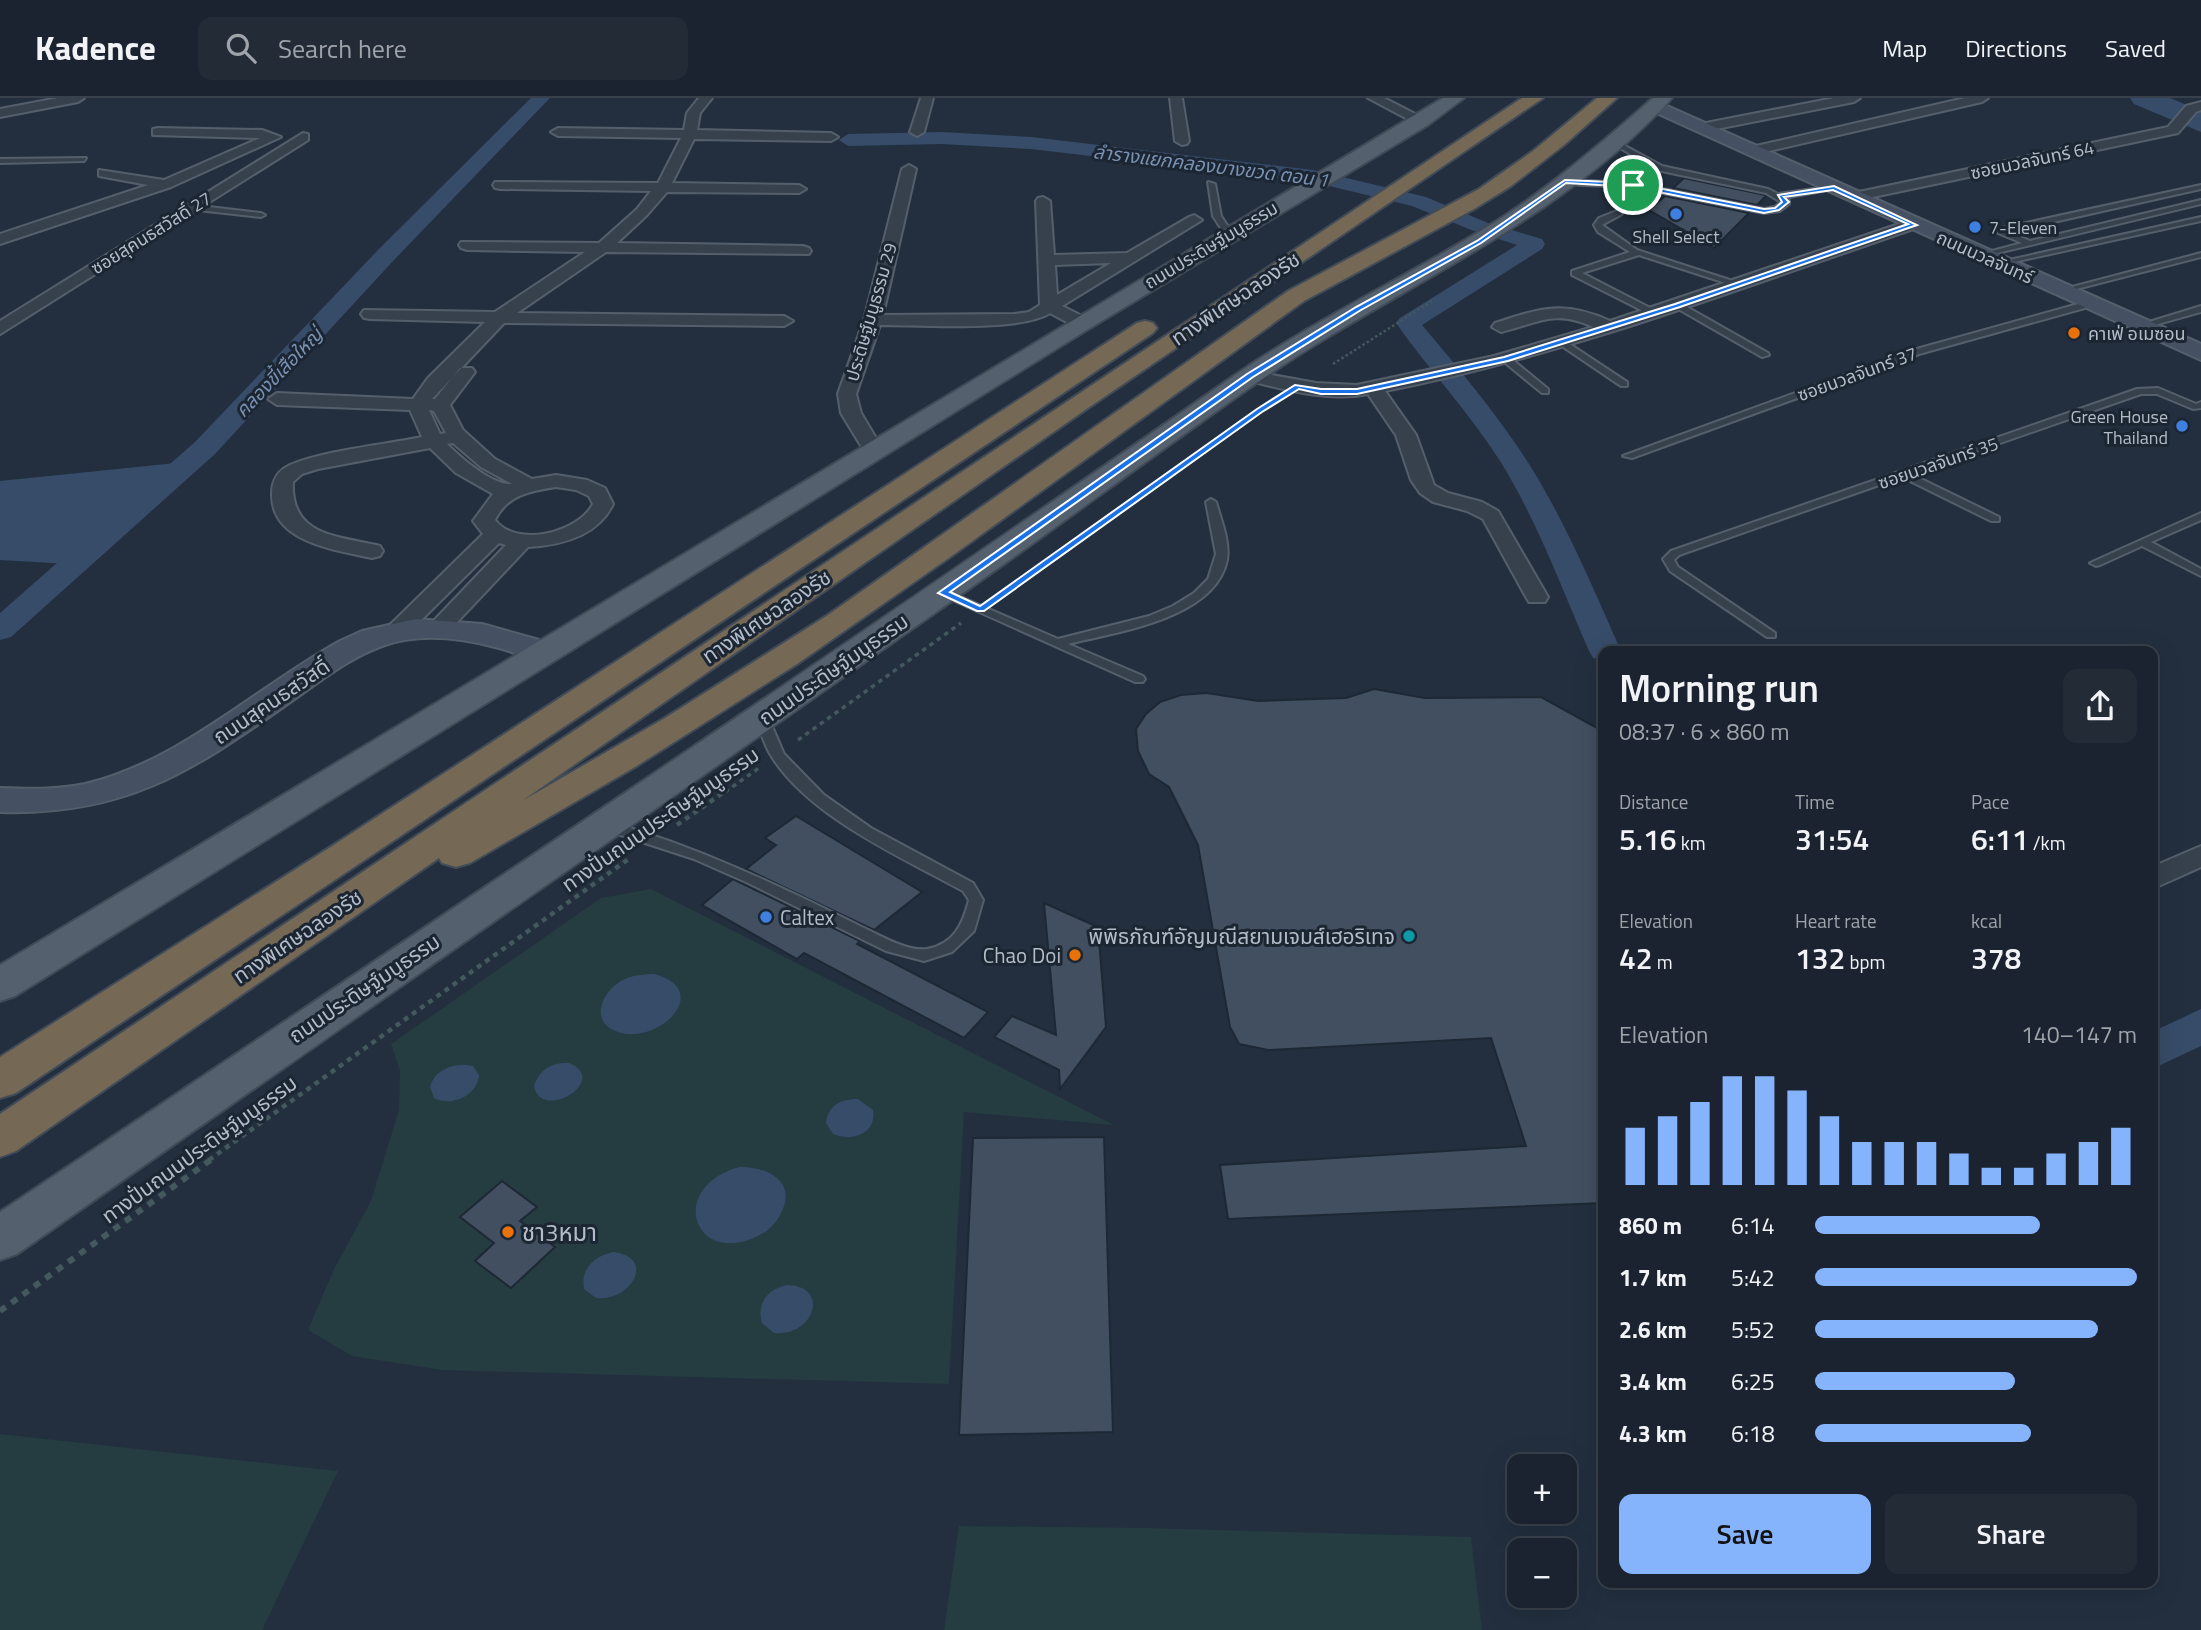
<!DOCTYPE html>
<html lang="en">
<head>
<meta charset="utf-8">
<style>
  :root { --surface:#1a232f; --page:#232b37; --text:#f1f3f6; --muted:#9fa4aa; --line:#38404b; --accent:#85b3fc }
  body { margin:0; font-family:"Titillium Web","Noto Sans Thai",sans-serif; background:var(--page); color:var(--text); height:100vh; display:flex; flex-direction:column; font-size:26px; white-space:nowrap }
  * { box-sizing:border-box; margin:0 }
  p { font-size:23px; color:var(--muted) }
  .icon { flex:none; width:38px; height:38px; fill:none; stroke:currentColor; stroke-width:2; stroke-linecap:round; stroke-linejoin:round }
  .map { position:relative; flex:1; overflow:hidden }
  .details { position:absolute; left:1598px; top:548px; width:560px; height:942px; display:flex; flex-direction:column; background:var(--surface); border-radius:14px; box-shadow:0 7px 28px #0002,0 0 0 2px var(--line) }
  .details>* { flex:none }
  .tools { position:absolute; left:1507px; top:1356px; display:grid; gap:14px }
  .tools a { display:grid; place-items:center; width:70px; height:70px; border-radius:14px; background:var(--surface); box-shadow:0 7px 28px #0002,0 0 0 2px var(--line); font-size:35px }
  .pin { position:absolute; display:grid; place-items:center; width:60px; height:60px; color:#fff; margin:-30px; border:4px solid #fff; border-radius:50%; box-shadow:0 2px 7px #0007 }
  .round { display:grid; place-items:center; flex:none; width:74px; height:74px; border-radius:14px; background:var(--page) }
  .summary { display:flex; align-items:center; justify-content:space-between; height:119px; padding:0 21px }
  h1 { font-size:38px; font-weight:600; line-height:52px }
  .metrics { display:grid; grid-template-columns:repeat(3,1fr); gap:10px; height:119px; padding:7px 21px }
  .metrics div { display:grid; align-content:center }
  .metrics b { font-size:30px; font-weight:600 }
  .metrics small { font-size:19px; font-weight:400 }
  .metrics p { font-size:19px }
  .chart { height:196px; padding:14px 21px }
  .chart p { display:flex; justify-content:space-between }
  .chart svg { width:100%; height:126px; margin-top:7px; stroke:var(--accent); stroke-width:6 }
  .primary-button { display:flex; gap:14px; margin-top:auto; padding:14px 21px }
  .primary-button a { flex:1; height:80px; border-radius:14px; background:var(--accent); color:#111; font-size:28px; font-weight:600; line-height:80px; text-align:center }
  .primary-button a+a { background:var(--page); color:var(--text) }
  ul { padding:0 21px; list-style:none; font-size:23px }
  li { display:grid; grid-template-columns:112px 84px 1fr; align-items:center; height:52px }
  li i { height:18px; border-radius:9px; background:var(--accent) }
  header { display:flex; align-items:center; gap:42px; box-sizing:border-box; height:98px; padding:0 35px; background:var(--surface); border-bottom:2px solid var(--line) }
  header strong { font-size:33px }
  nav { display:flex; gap:38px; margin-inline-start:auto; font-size:24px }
  .search { width:490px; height:63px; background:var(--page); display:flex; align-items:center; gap:18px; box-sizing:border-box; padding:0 24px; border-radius:14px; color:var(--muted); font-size:26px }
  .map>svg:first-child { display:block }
  .green { fill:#253c40 }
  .water { fill:#374c69 }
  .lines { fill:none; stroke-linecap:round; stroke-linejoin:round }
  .canal { fill:#374c69; fill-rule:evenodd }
  .river { fill:#374c69; fill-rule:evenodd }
  .building { fill:#424f61; stroke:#1e2835; stroke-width:2 }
  .lane-casing { stroke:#555f6c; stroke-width:4 }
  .street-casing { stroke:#555f6c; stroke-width:4 }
  .secondary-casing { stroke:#555f6c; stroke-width:4 }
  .primary-casing { stroke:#404a57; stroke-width:4 }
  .highway-casing { stroke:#424c59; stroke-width:4 }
  .path-far3 { stroke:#43595d; stroke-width:2.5; stroke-dasharray:2.5 2.5; stroke-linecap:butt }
  .path-far2 { stroke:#43595d; stroke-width:3.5; stroke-dasharray:4.5 4.5; stroke-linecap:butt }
  .path-far1 { stroke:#43595d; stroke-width:4.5; stroke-dasharray:5 5; stroke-linecap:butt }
  .path { stroke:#43595d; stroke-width:6; stroke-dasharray:7 7; stroke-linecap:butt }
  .lane { fill:#37414e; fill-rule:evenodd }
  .street { fill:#37414e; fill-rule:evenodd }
  .secondary { fill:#455062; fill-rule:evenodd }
  .primary { fill:#55606f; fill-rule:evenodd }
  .highway { fill:#756854; fill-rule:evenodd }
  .route { fill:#1a73e8; stroke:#fff; stroke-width:2; fill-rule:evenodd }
  .shop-dot { fill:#3f7fe0; stroke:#1c2633; stroke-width:2.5 }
  .food-dot { fill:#e8710a; stroke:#1c2633; stroke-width:2.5 }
  .culture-dot { fill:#0f9aa8; stroke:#1c2633; stroke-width:2.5 }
  .labels { text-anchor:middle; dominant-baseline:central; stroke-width:6; stroke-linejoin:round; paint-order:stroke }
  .far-street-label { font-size:18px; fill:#b3bcca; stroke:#1c2633 }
  .far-poi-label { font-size:18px; fill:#b3bcca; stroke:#1c2633; text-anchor:start }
  .far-water-label { font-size:19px; font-style:italic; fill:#7992b2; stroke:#1c2633 }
  .street-label { font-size:21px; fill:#b3bcca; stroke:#1c2633 }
  .poi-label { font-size:21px; fill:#b3bcca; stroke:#1c2633; text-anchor:end }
  .near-poi-label { font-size:24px; fill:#b3bcca; stroke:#1c2633; text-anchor:start }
</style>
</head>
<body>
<header>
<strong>Kadence</strong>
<div class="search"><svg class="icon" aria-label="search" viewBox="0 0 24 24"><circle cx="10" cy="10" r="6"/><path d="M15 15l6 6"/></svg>Search here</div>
<nav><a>Map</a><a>Directions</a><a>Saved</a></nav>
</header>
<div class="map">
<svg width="2201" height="1532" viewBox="0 0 2201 1532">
  <rect width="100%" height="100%" fill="#232f3f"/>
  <!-- green -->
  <g class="green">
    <polygon points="651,791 1114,1027 964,1014 949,1286 442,1272 352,1258 308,1232 334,1171 371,1103 399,1012 400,973 391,946 601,800"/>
    <polygon points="0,1336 338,1373 262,1532 0,1532"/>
    <polygon points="959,1428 1146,1430 1471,1439 1482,1532 944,1532"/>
  </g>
  <!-- water -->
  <g class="water">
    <polygon points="176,365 71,466 0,462 0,383"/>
    <path d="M654,876C715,892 658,948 618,934C586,923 604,889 627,880C636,877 645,876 654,876Z"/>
    <path d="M569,965C611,982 541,1025 534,988C539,971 553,964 569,965Z"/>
    <path d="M466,967L473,968L479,977C477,998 452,1009 434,1000L430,989C434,973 450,966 466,967Z"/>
    <path d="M858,1001L873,1012C877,1036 851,1044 833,1036L826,1025C828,1007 841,1001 858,1001Z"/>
    <path d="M739,1069C767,1068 799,1084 780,1117C774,1129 764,1136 751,1141C692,1164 669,1089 739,1069Z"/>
    <path d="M613,1154C657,1159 631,1204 596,1200L584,1191C580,1170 595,1158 613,1154Z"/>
    <path d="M787,1187C831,1188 814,1239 774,1235L762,1225C756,1205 768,1191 787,1187Z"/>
  </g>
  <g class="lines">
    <!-- canal -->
    <g class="canal">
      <polygon points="531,0 550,0 394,162 215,356 11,539 0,542 0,515 195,344 378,152"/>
      <path d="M942,34L1031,39L1313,72L1426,99L1488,125L1542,141L1545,146L1542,151L1422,227C1459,271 1498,317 1529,366C1566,425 1593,490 1621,553H1603V562L1593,560L1589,553C1561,489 1537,422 1500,363C1469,314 1429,272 1396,225L1400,220L1517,147L1474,133L1412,108L1313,84L1031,51L942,46L848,48L839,42L848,36Z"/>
      <polygon points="2201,911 2201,948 2152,971 2152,934"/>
    </g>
    <!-- river -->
    <polygon class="river" points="2130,0 2170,0 2201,13 2201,34 2134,6"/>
  </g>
  <!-- building -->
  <g class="building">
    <polygon points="1684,80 1765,97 1766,98 1757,107 1673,90"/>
    <polygon points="1665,98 1749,115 1714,150 1649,112"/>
    <polygon points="1374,591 1425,600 1541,599 1599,631 1603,638 1603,1105 1228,1121 1220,1067 1526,1048 1491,940 1268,952 1239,946 1230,929 1198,747 1169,689 1149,676 1138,653 1136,631 1146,616 1160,604 1181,597 1207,595 1258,603 1346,600"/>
    <polygon points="796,718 922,794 874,832 746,771 776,747 765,740"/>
    <polygon points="733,781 860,843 857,846 988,914 964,940 804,855 797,861 702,807"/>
    <polygon points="1044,805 1098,829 1106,929 1060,991 1059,972 994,939 1012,918 1056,937"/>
    <polygon points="1104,1039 1113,1334 959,1337 973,1040"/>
    <polygon points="502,1083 537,1109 520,1123 555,1149 511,1190 475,1163 494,1145 460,1119"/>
  </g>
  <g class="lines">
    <!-- lane casing -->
    <g class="lane-casing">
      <g id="lane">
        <polygon points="1612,43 1616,43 1662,68 1768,91 1778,96 1834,88 1838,90 1784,100 1789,102 1789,106 1780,113 1764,115 1633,89 1562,86 1565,82 1633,85 1764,111 1775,109 1781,104 1766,95 1657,72 1612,45"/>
        <polygon points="86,60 84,63 0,65 0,61"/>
        <polygon points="1208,84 1215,86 1221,118 1233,136 1232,138 1226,138 1213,118"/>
        <polygon points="2201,87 2201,91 2009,134 2030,143 2201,102 2201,106 1981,159 1977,157 2022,145 1998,135 1998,131"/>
        <polygon points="192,107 261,115 265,117 261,119 189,111 189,107"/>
        <polygon points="1619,112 1622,112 1622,116 1602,127 1637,152 1742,186 1735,188 1639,157 1582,175 1656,213 1656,217 1653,218 1572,177 1572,173 1630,154 1598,134 1594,127 1599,120"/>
        <polygon points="2201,119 2201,123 2000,167 1996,165"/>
        <polygon points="2201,155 2201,159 2061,195 2057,193"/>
        <polygon points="2089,203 2093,206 2092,208 1919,256 1632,360 1623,358 1913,252"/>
        <polygon points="1678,204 1768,255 1769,257 1762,259 1675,209 1675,205"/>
        <polygon points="2201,208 2201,214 2140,231 2136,228"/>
        <polygon points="1562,241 1627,284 1627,288 1621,288 1559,246 1559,242"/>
        <polygon points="1503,259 1509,259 1548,291 1548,295 1542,295 1503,263"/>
        <polygon points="2158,290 2196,306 2201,304 2201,310 2193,311 2157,296 2141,296 1911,376 1999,419 1999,423 1991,423 1902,379 1679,457 1674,462 1678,469 1775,535 1775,539 1767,539 1670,473 1663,461 1671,453 2137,291"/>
        <path d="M1211,401L1216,404C1221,422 1230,443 1227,462C1215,521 1116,534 1068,546L1143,578L1145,581L1143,584H1135L937,495L943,492L947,493L1058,541L1149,518L1173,508L1194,495L1208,481L1216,456L1206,404Z"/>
        <polygon points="2201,415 2201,422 2151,444 2201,471 2201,478 2142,448 2100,467 2096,468 2090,465"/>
        <path d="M762,615L768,619L784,656L824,697L871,730L973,785L983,802L974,833L952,854L924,863L886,853L746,784L694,761L602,731L600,728L607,723C698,749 778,787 862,829C879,837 908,854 927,851C954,846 963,826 969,802L963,793C901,759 805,717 769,654C763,643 760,631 756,619Z"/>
      </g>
    </g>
    <!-- street casing -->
    <g class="street-casing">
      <g id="street">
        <polygon points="58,0 84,0 78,4 0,19 0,11"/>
        <path d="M699,0H712L700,15L697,32L831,35L838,39L831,43L694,41L672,85L799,87L806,91L799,95L667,94L647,117L617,145L803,148L809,150L811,153L809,156L606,154L517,215L784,218L793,223L784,228L504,225L432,301H435L460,270H472L475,274L450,307L463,332L495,361L532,381L556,377L587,382L605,390L613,406C598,438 562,447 528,449L446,536H430L426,531L506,447L499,445L404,539H388L384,534L388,529L483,436L473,423L493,396L456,375L430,350L318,371L302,376L293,384C290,439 339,438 380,448L383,453L380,458L372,460C337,452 271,445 272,396C272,382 277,373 290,367C326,352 383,347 422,339L410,312L277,307L268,301L277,295L413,301L428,280L485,224L370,221L364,220L361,216L364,212L495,214L585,154L467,152L461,150L459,147L461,144L599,145L637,111L651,93L500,91L495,90L493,87L495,84L658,85L681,40L558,38L551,34L558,30L684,32L687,15ZM429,312L434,313L446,335L440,336ZM453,345L481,369L512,386C493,388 461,360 447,346ZM556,389L576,392L589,398L593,406C578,435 516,450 495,422C507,397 530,393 556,389Z"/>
        <polygon points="921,0 933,0 924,34 917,38 910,34"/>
        <polygon points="1170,0 1182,0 1189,43 1187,46 1182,47 1175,43"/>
        <polygon points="1368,0 1384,0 1429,23 1422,27 1417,26"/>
        <polygon points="1834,0 1860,0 1854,4 1706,33 1699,29 1706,25"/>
        <polygon points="1965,0 1988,0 1982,4 1756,56 1749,52 1756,48"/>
        <polygon points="2201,4 2201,12 2196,14 2178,35 1854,103 1847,99 1854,95 2168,29 2186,8"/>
        <polygon points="158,30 262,32 281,39 171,89 0,146 0,136 148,87 99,78 99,72 164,82 260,40 153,37 153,31"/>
        <polygon points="303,35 308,36 308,42 0,236 0,223"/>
        <path d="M909,67L916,71L883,217L1014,216L1029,214L1040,207L1036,103L1038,100L1043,99L1050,103L1054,157L1127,155L1189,119L1194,117L1202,122L1062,208L1088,221L1091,225L1088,229H1076L1050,215C1020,234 920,227 880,227L856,296L861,315L883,352L880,356H866L841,315L838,296L864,222L902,71ZM1111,165L1057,197L1055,167Z"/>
        <path d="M1914,121L1922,126L1919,129C1743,189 1568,257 1385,293L1416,337L1434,387L1448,395L1482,404L1498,413L1548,499L1545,504H1529L1526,499L1483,421L1467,413L1433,404L1420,395L1411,382L1396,337L1368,296C1329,304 1287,292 1250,283L1241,278L1250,273L1316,285L1357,287L1494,258L1593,229C1555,211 1538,225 1501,234L1492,229L1495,225C1541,210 1564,202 1610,223Z"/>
        <polygon points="2201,748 2201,769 2152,791 2152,769"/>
      </g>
    </g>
    <!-- secondary casing -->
    <g class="secondary-casing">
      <g id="secondary">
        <polygon points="1656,3 2201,246 2201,262 1650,12 1647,8"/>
        <path d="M416,521L482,526L557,547L561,554L557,561C536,566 516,554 495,549C461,540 420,535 385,547C349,559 317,586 286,607C190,675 122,718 0,714V690C28,691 57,692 85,686C181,663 255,590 340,543L362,533Z"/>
      </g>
    </g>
    <!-- primary casing -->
    <g class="primary-casing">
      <g id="primary">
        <polygon points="1443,0 1464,0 1428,27 1090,230 15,898 0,903 0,867"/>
        <path d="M1653,0H1672C1557,127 1393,190 1255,286C1152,358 1052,433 949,505C639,723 328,939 17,1156L0,1162V1114C411,839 822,565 1228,282C1313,222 1407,179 1495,124C1552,88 1602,44 1653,0Z"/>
      </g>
    </g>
    <!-- highway casing -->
    <g class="highway-casing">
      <g id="highway">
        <polygon points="1522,0 1543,0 1088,310 522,703 665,620 828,517 1288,193 1479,91 1533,53 1597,0 1617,0 1564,47 1511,88 1474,111 1304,203 953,457 797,566 635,669 470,765 456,769 442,765 439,760 16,1053 0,1059 0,1016"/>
        <polygon points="1145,223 1153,225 1157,230 1153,235 16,995 0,1000 0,959 329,750 1137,225"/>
      </g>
    </g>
    <!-- path-far3 -->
    <g class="path-far3">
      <polyline points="1333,266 1432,203"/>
      <polyline points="1131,405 1269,306"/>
    </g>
    <!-- path-far2 -->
    <g class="path-far2">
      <polyline points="1003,496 1133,403"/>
      <polyline points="798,642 961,525"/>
      <polyline points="725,694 759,670"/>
    </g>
    <!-- path-far1 -->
    <g class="path-far1">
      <polyline points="677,727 727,692"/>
      <polyline points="209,1062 630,760"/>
    </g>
    <!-- path -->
    <polyline class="path" points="0,1213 212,1061"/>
    <!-- lane -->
    <use href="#lane" class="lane"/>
    <!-- street -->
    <use href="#street" class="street"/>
    <!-- secondary -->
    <use href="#secondary" class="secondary"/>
    <!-- primary -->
    <use href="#primary" class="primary"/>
    <!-- highway -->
    <use href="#highway" class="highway"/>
  </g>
  <!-- route -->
  <path class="route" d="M1565,82L1633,85L1764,111L1775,110L1782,104L1778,97L1834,88L1917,127L1680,209L1508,263L1357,296H1321L1299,291L1262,314L984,513H977L938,495L1247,276L1356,209L1477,143ZM1566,85L1633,89L1764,115L1779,112L1789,104L1784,99L1833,92L1908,126L1675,206L1504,259L1357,291H1321L1295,287L1257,311L980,508L950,494L1253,279L1361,212L1481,145Z"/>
  <!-- markers -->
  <g class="shop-dot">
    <circle cx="1676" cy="116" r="7"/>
    <circle cx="1975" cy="129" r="7"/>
    <circle cx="2182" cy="328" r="7"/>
    <circle cx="766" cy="819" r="7"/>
  </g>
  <g class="food-dot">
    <circle cx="2074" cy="235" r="7"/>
    <circle cx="1075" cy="857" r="7"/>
    <circle cx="508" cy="1134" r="7"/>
  </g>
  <circle class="culture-dot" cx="1409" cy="838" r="7"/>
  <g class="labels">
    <!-- far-street labels -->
    <g class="far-street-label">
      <text transform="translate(2032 62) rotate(-12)">ซอยนวลจันทร์ 64</text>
      <text transform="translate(151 135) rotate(-32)">ซอยสุคนธสวัสดิ์ 27</text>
      <text transform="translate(1211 147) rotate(-31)">ถนนประดิษฐ์มนูธรรม</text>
      <text transform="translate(1985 159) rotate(24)">ถนนนวลจันทร์</text>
      <text transform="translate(871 214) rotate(-74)">ประดิษฐ์มนูธรรม 29</text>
      <text transform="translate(1857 276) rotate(-20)">ซอยนวลจันทร์ 37</text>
      <text transform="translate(1938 365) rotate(-19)">ซอยนวลจันทร์ 35</text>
    </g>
    <!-- far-poi labels -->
    <g class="far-poi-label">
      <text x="1989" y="129">7-Eleven</text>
      <text x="1676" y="138" text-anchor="middle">Shell Select</text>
      <text x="2088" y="235">คาเฟ่ อเมซอน</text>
      <text x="2168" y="318" text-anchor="end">Green House<tspan x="2168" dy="21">Thailand</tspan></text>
    </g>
    <!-- far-water labels -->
    <g class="far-water-label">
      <text transform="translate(1211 67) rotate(7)">ลำรางแยกคลองบางขวด ตอน 1</text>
      <text transform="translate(278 274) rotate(-46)">คลองขี้เสือใหญ่</text>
    </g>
    <!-- street labels -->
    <g class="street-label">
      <text transform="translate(1235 200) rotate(-34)">ทางพิเศษฉลองรัช</text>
      <text transform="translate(766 518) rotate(-34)">ทางพิเศษฉลองรัช</text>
      <text transform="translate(833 571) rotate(-35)">ถนนประดิษฐ์มนูธรรม</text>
      <text transform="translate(271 603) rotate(-34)">ถนนสุคนธสวัสดิ์</text>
      <text transform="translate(660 721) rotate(-35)">ทางปั่นถนนประดิษฐ์มนูธรรม</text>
      <text transform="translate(297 838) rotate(-34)">ทางพิเศษฉลองรัช</text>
      <text transform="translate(364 890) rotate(-34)">ถนนประดิษฐ์มนูธรรม</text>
      <text transform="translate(199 1051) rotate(-36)">ทางปั่นถนนประดิษฐ์มนูธรรม</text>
    </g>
    <!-- poi labels -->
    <g class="poi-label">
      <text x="780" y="819" text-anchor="start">Caltex</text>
      <text x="1395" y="838">พิพิธภัณฑ์อัญมณีสยามเจมส์เฮอริเทจ</text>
      <text x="1061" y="857">Chao Doi</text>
    </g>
    <!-- near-poi labels -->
    <g class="near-poi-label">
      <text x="522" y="1134">ชา3หมา</text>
    </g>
  </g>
</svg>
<div class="tools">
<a>+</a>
<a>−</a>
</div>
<div class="pin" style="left:1633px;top:87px;background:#1e9e55"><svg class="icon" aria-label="arrive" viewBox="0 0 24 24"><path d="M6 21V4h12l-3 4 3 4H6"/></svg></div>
<section class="details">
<div class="summary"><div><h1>Morning run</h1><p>08:37 · 6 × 860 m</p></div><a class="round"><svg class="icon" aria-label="share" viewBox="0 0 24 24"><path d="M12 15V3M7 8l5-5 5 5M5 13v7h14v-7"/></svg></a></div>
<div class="metrics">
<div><p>Distance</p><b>5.16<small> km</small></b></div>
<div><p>Time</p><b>31:54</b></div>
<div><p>Pace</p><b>6:11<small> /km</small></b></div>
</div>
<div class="metrics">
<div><p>Elevation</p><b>42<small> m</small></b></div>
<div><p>Heart rate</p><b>132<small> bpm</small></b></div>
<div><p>kcal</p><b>378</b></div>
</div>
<div class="chart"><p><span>Elevation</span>140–147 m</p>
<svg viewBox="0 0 160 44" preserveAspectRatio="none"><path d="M5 44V24M15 44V20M25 44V15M35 44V6M45 44V6M55 44V11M65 44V20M75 44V29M85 44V29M95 44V29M105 44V33M115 44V38M125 44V38M135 44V33M145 44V29M155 44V24"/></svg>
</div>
<ul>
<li><b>860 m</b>6:14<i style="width:70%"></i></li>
<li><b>1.7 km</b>5:42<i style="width:100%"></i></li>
<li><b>2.6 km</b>5:52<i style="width:88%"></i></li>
<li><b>3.4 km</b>6:25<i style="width:62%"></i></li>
<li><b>4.3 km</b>6:18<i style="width:67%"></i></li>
</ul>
<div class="primary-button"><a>Save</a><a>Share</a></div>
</section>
</div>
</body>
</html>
